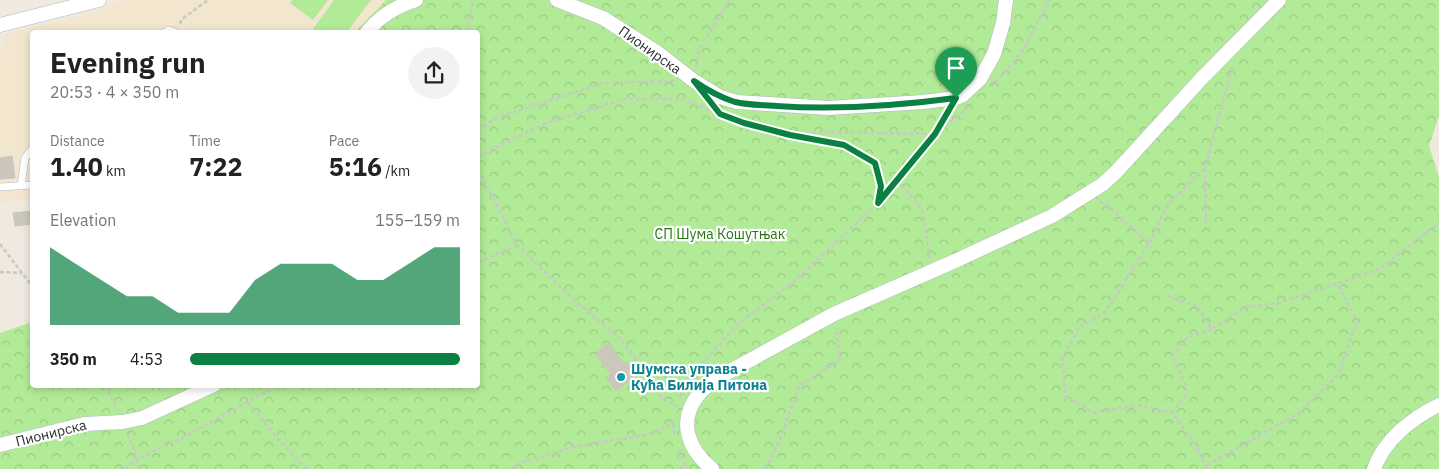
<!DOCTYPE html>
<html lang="en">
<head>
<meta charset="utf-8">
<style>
  :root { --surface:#fff; --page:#f2f2f2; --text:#222; --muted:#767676; --accent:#0b8043 }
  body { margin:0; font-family:"IBM Plex Sans",sans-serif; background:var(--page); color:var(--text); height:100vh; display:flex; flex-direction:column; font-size:19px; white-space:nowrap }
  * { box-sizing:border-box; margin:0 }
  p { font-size:16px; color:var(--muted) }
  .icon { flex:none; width:28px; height:28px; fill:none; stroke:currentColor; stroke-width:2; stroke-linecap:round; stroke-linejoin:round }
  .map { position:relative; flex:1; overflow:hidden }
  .drawer { position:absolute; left:30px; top:30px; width:450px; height:358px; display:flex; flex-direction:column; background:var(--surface); border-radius:5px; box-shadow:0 2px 8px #0003 }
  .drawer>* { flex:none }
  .pin { position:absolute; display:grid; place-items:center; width:42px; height:42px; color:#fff; margin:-51px -21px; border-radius:50% 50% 50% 0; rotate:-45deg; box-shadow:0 0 5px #0007 }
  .pin .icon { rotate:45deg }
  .round { display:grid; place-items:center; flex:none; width:52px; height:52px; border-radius:26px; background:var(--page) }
  .head { display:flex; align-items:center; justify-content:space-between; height:85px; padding:0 20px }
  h1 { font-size:28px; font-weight:700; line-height:38px }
  .figures { display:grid; grid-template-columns:repeat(3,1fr); gap:8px; height:85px; padding:5px 20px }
  .figures div { display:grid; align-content:center }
  .figures b { font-size:25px; font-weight:700 }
  .figures small { font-size:14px; font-weight:400 }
  .figures p { font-size:14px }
  .chart { height:140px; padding:10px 20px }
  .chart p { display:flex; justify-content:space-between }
  .chart svg { width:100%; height:90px; margin-top:5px; fill:var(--accent); opacity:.7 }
  ul { padding:0 20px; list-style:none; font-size:16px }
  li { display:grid; grid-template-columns:80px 60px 1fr; align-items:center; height:38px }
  li i { height:12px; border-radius:6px; background:var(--accent) }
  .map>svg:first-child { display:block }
  .education { fill:#f2e7ce }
  .grass { fill:#b2eb97 }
  .park { fill:url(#park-crowns) }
  .building { fill:#cbc7bd; stroke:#ccc5b8 }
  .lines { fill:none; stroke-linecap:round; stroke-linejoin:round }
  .lane-casing { stroke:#b3b5c2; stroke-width:8 }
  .street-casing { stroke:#b3b5c2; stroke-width:15 }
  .path { stroke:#c8c8c8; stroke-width:2.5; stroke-dasharray:4 2.5; stroke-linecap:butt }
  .lane { stroke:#fff; stroke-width:7 }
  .street { stroke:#fff; stroke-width:14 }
  .route-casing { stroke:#fff; stroke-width:10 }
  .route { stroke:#0b8043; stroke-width:6 }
  .culture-dot { fill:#0f9aa8; stroke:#fff; stroke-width:2 }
  .labels { text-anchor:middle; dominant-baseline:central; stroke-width:4.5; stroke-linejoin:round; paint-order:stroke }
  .street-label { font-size:14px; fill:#2d2d2d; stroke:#fff }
  .park-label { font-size:14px; fill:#277414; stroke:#fff }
  .culture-label { font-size:14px; font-weight:bold; fill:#0d838f; stroke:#fff; text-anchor:start }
</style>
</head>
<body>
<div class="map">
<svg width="1439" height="469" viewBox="0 0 1439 469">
  <defs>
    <pattern id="park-crowns" width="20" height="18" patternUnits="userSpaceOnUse" patternTransform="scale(1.25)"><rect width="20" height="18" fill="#b2eb97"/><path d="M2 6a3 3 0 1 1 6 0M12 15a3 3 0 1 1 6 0" fill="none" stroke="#99ca82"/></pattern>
  </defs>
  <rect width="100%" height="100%" fill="#f0e9df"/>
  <!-- education -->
  <polygon class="education" points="123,0 386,0 355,32 32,32 32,201 0,202 0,57 5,34 101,10"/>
  <!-- grass -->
  <g class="grass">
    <polygon points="292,0 328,0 313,20 290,3"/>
    <polygon points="334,0 371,0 347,32 317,32 313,29"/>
  </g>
  <!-- park -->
  <polygon class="park" points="386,0 1439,0 1439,116 1429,146 1439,177 1439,469 0,469 0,333 32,322 32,385 478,385 478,32 355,32"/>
  <!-- building -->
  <g class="building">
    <polygon points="12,156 15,178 0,179 0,158"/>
    <polygon points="32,211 32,224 15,226 13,213"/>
    <polygon points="609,343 624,364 627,362 637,375 616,391 606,378 611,374 595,354"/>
  </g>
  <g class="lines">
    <!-- lane casing -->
    <g class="lane-casing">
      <g id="lane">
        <polyline points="165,32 169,30 175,32"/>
        <polyline points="21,186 25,158 32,149"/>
        <polyline points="0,187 32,185"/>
      </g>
    </g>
    <!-- street casing -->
    <g class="street-casing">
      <g id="street">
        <polyline points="557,0 603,18 658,53 694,81 720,97 737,102 829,108 923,102 956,98 963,95 980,79 994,54 1003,23 1006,0"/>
        <polyline points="0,25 99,0"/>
        <path d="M367,32C379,17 397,6 416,0"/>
        <polyline points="0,445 84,424 123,422 142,418 214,385"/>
        <path d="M712,469C688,449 677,421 699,394C706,386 715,381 723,375L834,314L955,261L1052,216L1103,184L1116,172L1201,79L1279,0"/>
        <path d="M1374,469C1384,440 1412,418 1439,405"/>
      </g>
    </g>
    <!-- path -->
    <g class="path">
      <polyline points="180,24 182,19 208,0"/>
      <polyline points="467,32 473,0"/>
      <polyline points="696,67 699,49 730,0"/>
      <polyline points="991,87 1025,48 1049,0"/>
      <polyline points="478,130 496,118 603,83 674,81"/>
      <polyline points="794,136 844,145 875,163 881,186 878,202"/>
      <polyline points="478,156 546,123 625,99 681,99 744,123 790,135 825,132 935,134 969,107"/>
      <polyline points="1205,168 1168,204 1149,244 1105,312 1079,328 1062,358 1066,397 1094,413 1138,405 1172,413 1196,445 1207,469"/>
      <polyline points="478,169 517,245 572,298 620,339 643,368 655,392 679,408"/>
      <polyline points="897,180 922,209 930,259"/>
      <polyline points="1100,201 1108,206 1149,243"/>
      <polyline points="1206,224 1205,168 1233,65"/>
      <polyline points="0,244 32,286"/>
      <polyline points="478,262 517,245"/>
      <polyline points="0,272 22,273"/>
      <polyline points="1168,296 1197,306 1212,329 1245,307 1279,303 1378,270 1439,223"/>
      <polyline points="105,385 118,411"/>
      <polyline points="680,397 690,377 738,324 797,279 878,203 935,134 948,112"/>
      <polyline points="248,403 279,440 306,469"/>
      <polyline points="1172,413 1187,393 1185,384 1172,356 1187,338 1212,329"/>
      <polyline points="673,424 673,429 675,435"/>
      <polyline points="128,434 137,459 139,469"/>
      <polyline points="679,450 684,463 688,469"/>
      <polyline points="1207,465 1299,413 1338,375 1357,321 1337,283"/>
      <polyline points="125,469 137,459 184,437 278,385"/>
      <polyline points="511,469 518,464 577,446 646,435 674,423"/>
      <polyline points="681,469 684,463"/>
      <polyline points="766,469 784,429 799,386 840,360 836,328"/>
    </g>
    <!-- lane -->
    <use href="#lane" class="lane"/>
    <!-- street -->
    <use href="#street" class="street"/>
  </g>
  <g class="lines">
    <!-- route casing -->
    <g class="route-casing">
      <path id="route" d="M694,81C707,90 719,97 735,102C747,105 763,105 776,106C836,110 896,106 956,98L935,134L878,203L881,186L875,163L844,145L790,135L744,123L720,114Z"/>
    </g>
    <!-- route -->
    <use href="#route" class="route"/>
  </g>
  <!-- markers -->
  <circle class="culture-dot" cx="621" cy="377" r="5"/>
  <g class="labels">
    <!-- street labels -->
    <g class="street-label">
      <text transform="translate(650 50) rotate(35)">Пионирска</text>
      <text transform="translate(51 433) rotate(-14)">Пионирска</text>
    </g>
    <!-- park labels -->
    <g class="park-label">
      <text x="720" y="234">СП Шума Кошутњак</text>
    </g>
    <!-- culture labels -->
    <g class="culture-label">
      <text x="631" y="369">Шумска управа -<tspan x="631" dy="16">Кућа Билија Питона</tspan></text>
    </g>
  </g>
</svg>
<div class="pin" style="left:956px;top:98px;background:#1e9e55"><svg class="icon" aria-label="arrive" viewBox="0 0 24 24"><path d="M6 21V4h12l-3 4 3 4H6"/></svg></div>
<section class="drawer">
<div class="head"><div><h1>Evening run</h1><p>20:53 · 4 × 350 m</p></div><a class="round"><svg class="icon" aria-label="share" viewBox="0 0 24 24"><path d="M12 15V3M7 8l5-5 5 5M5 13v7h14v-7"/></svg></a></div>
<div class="figures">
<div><p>Distance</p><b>1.40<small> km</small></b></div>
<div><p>Time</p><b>7:22</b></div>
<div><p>Pace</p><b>5:16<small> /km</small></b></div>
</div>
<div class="chart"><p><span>Elevation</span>155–159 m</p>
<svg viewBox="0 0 160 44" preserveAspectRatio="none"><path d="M0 44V6L10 14L20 22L30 30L40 30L50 38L60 38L70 38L80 22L90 14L100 14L110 14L120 22L130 22L140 14L150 6L160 6V44z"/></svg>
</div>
<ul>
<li><b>350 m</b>4:53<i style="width:100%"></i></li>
</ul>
</section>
</div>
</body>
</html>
